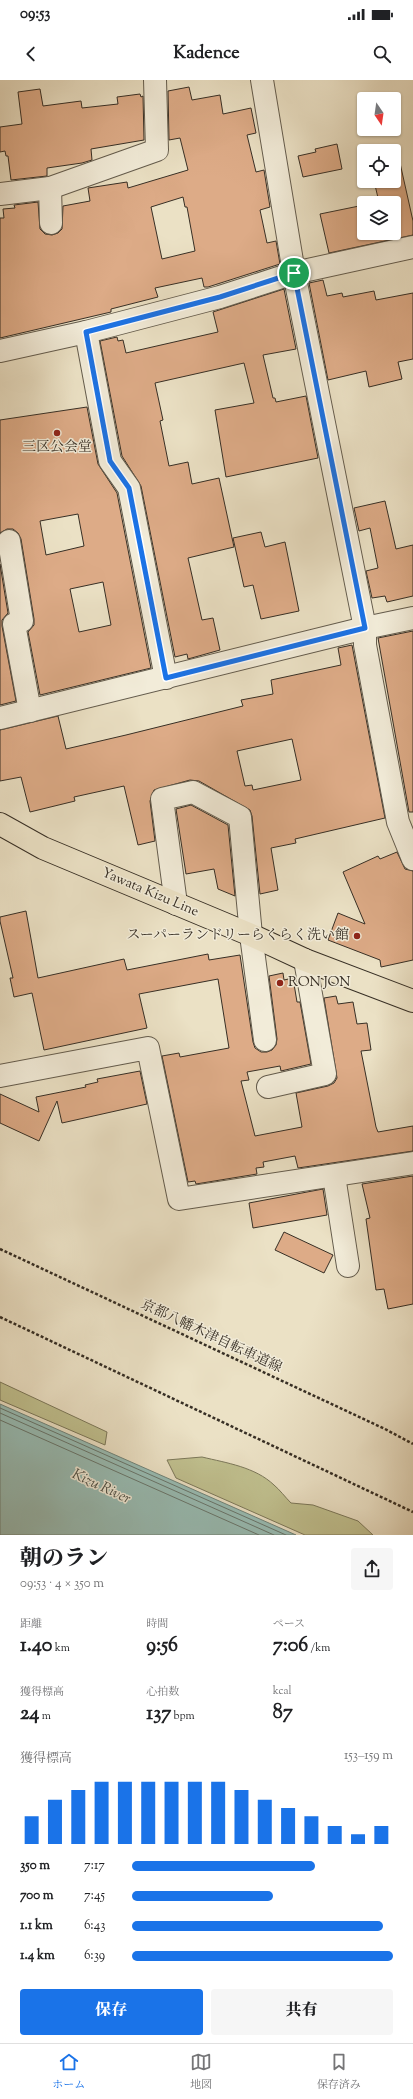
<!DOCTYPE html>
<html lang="ja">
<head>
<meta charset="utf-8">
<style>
  :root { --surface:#fff; --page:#f6f6f6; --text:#202124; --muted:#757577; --line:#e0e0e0; --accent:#1a73e8 }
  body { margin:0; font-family:"Sorts Mill Goudy","Noto Serif JP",serif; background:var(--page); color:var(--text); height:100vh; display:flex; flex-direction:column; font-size:15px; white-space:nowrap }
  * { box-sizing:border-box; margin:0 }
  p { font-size:13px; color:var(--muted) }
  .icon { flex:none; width:22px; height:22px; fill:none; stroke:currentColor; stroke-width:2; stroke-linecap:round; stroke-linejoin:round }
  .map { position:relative; height:1455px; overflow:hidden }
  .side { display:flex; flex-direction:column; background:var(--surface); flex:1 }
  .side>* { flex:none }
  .needle { width:26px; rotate:167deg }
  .tools { position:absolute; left:357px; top:12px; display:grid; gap:8px }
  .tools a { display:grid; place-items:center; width:44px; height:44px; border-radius:4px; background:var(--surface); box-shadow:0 1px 3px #0004; font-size:20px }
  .pin { position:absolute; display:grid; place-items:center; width:34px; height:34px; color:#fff; margin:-17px; border:2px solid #fff; border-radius:50%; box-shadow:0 1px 4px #0007 }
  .round { display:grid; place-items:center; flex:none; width:42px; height:42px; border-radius:4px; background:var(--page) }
  .summary { display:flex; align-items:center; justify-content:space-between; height:68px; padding:0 20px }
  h1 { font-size:22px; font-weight:800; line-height:30px }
  .figures { display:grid; grid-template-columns:repeat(3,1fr); gap:6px; height:68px; padding:4px 20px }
  .figures div { display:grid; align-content:center }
  .figures b { font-size:20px; font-weight:800 }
  .figures small { font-size:11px; font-weight:400 }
  .figures p { font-size:11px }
  .chart { height:112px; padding:8px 20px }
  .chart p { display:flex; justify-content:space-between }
  .chart svg { width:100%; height:72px; margin-top:4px; stroke:var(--accent); stroke-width:6 }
  .cta { display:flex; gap:8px; margin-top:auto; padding:8px 20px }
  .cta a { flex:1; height:46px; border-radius:4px; background:var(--accent); color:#fff; font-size:16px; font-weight:800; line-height:46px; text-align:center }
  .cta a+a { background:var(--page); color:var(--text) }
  ul { padding:0 20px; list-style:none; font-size:13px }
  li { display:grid; grid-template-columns:64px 48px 1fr; align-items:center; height:30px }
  li i { height:10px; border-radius:5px; background:var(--accent) }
  .status { display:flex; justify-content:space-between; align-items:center; height:28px; padding:0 20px; background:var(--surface); direction:ltr }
  .status svg { height:11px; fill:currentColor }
  header { display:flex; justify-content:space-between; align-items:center; height:52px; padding:0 20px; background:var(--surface); font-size:18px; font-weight:800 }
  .tabs { display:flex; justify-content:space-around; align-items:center; height:56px; border-top:1px solid var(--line); background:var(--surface); font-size:11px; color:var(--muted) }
  .tabs a { display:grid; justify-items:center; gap:2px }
  .tabs .active { color:var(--accent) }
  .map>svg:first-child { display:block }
  .green { fill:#c0c08f; stroke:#7c785a }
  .water { fill:#98bdb5; stroke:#71847b }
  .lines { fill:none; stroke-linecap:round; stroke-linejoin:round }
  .shore { stroke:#68766d; stroke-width:1 }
  .building { fill:#ddab87; stroke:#372f25; fill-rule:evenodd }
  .minor-casing { stroke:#645c4d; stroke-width:24 }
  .major-casing { stroke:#372f25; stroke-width:24 }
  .path { stroke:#372f25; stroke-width:2.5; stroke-dasharray:3 2; stroke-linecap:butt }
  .minor { stroke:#f2ecd9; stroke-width:22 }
  .major { stroke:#ebe1c5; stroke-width:22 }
  .route-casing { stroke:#fff; stroke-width:8 }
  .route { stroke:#1a73e8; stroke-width:5 }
  .poi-dot { fill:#8f2418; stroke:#f2ecd9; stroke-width:1.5 }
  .labels { text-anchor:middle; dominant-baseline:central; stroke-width:3; stroke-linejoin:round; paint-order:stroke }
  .poi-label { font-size:14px; fill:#372f25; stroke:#f2ecd9 }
  .street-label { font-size:14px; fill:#372f25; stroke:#f2ecd9 }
  .water-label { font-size:15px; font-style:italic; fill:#4f5249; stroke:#f2ecd9 }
</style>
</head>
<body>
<div class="status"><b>09:53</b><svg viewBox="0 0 49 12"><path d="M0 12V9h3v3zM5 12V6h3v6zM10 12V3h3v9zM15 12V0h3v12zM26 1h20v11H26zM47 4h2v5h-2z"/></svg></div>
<header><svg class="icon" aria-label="back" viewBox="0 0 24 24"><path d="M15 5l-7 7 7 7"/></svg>Kadence<svg class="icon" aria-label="search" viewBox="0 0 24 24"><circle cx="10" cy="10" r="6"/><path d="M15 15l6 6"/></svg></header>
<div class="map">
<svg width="413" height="1455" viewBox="0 0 413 1455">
  <rect width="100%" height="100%" fill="#ebe1c5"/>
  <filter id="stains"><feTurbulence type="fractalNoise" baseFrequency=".005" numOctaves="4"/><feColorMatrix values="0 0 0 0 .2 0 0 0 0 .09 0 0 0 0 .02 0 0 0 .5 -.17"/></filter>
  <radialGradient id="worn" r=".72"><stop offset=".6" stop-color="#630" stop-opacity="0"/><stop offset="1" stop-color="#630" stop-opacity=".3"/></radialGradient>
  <!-- green -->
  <g class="green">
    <polygon points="0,1302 107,1352 105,1365 0,1320"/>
    <path d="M202,1377C227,1383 255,1387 274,1405C280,1410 285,1417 291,1423L313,1425L358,1441L373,1455H305L176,1398L167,1380Z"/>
  </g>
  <!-- water -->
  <polygon class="water" points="0,1324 296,1455 0,1455"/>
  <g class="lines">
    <!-- shore -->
    <g class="shore">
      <polyline points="0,1328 286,1455"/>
      <polyline points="0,1333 274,1455"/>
      <polyline points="0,1340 259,1455"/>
    </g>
  </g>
  <!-- building -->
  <g class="building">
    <path d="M189,7L192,20L220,15L223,34L251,28L256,53L247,55L256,92L264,90L270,127L260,130L267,163L276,161L280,184L208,207H204L202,198L155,208L158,217L111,229V232L0,258V138H4L3,129L15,128L14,125L38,122L40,149L45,154L52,155L58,153L62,149L63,126L90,121L88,108L127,102L128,108L188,90L180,58L169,60L168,11ZM183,117L185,127H187L195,171L162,179L151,127Z"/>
    <polygon points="40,9 43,26 81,21 82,28 118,24 117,17 140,14 141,17 143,16 144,60 91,69 92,80 82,83 47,88 47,96 11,100 8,76 6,76 5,71 0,72 0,47 22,44 18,12"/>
    <polygon points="337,64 342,89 303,97 298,76 316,72 315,69"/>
    <polygon points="400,83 413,141 413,155 329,173 320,134 364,125 364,153 394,153 394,123 374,123 379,122 374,101 394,101 394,84"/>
    <polygon points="323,200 327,216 342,213 343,217 374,211 376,220 413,213 413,279 398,282 402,299 369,307 366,291 328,300 309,203"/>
    <polygon points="284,209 296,269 263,275 273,318 275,318 276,322 306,316 318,378 226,397 215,330 254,323 244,283 155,303 163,340 160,341 169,386 188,382 192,404 219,398 234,467 188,478 202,540 213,538 220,570 188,579 187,574 175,577 141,406 122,376 100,261 117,257 118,261 123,260 126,273 218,252 213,232"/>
    <path d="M87,327L98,384L117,413L151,588L40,615L28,552L34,545V539L21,459L18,453L13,449H7L0,453V340ZM78,434L84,466L46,475L40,441ZM103,502L111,545L79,552L70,509Z"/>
    <polygon points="385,421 396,469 413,465 413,516 387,522 385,516 372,518 366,491 378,488 370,448 359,451 354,428"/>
    <polygon points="261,452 265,467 285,462 299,531 261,539 253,505 244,507 233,458"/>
    <polygon points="0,484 8,533 2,540 2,546 16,621 0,625"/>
    <polygon points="413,551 413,732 409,732 378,558"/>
    <path d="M352,565L385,738L295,759L296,763L271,768L278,810L260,814L252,736L250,730L199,701L190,700L154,710L150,721L155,761L138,765L124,706L74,717L75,721L30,732L21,697L0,701V650L58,636L66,669L126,655L243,626L241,620L273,614L271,600L341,585L338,568ZM292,659L301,700L253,710L252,705L245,706L237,671Z"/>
    <polygon points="191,725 228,745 235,816 218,809 214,789 186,794 176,729"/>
    <polygon points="397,772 405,789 413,791 413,880 381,887 380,880 328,860 338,833 365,844 343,792 378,776 380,779"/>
    <polygon points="26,831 38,898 124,879 127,890 208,874 209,880 240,875 253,962 255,968 261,972 267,972 272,970 276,965 277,959 269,896 283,893 284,900 293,898 297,922 300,922 311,984 281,991 280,986 247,992 249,1000 241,1001 255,1056 302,1047 296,1013 328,1006 334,1003 337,998 324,918 336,916 338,924 353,922 357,944 367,943 371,970 361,971 376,1047 378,1052 413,1046 413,1071 298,1088 295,1076 263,1082 264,1087 256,1088 257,1094 196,1104 195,1101 188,1102 162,976 179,973 180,977 229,968 218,899 139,914 147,948 44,970 32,913 14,917 10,898 13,898 0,841 0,837"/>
    <polygon points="140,991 147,1024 62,1043 57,1021 39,1061 0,1043 0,1014 39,1032 36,1017 86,1007 85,1005 98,1002 97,999"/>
    <polygon points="413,1096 413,1224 388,1229 384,1209 376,1210 366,1139 370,1138 362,1104"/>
    <polygon points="323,1109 327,1135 253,1148 249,1123"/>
    <polygon points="284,1152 333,1175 324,1193 275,1170"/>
  </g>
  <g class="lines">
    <!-- minor casing -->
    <g class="minor-casing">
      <g id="minor">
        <polyline points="262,0 294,193 365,548 365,565 398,742 413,779"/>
        <polyline points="50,108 51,143"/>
        <polyline points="0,114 50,108 157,70 155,0"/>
        <polyline points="86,252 110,381 129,408 166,598"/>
        <polyline points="0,271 86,252 220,217 294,193 413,167"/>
        <polyline points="9,461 22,541 14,544 30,631"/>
        <polyline points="0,638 365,548 413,538"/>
        <polyline points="176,824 162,719 193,712 240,737 251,855 265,960"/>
        <polyline points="0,996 148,968 179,1119 413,1083"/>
        <polyline points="268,1007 325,994 305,880"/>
        <polyline points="334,1096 348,1186"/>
      </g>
    </g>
    <!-- major casing -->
    <g class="major-casing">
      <polyline id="major" points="0,744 43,768 251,855 305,880 413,921"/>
    </g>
    <!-- path -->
    <g class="path">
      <polyline points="0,1169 385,1349 413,1364"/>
      <polyline points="0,1237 413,1432"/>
    </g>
    <!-- minor -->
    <use href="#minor" class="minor"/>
    <!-- major -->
    <use href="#major" class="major"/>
  </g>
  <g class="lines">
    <!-- route casing -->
    <g class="route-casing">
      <polygon id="route" points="294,193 365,548 166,598 129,408 110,381 86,252 220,217"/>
    </g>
    <!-- route -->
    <use href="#route" class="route"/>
  </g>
  <!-- markers -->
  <g class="poi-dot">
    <circle cx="57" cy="353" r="4"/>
    <circle cx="357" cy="856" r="4"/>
    <circle cx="280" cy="903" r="4"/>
  </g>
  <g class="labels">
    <!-- poi labels -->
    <g class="poi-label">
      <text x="57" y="368">三区公会堂</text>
      <text x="349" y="856" text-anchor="end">スーパーランドリーらくらく洗い館</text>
      <text x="288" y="903" text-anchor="start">RON JON</text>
    </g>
    <!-- street labels -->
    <g class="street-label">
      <text transform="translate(150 813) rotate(23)">Yawata Kizu Line</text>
      <text transform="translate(211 1257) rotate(25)">京都八幡木津自転車道線</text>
    </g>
    <!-- water labels -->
    <g class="water-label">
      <text transform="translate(101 1407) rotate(25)">Kizu River</text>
    </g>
  </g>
  <rect width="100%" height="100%" filter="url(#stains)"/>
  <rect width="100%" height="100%" fill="url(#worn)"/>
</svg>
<div class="tools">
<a><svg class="needle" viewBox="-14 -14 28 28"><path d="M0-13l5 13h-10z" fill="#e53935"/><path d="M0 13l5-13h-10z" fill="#757577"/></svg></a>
<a><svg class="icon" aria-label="locate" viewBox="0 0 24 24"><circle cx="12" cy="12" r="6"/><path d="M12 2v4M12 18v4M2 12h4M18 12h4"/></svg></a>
<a><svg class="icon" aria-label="layers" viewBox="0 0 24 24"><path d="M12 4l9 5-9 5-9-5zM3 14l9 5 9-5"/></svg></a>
</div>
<div class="pin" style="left:294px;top:193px;background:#1e9e55"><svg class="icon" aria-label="arrive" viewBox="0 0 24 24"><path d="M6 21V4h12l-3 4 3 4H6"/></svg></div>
</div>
<section class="side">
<div class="summary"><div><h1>朝のラン</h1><p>09:53 · 4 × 350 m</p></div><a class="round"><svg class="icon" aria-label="share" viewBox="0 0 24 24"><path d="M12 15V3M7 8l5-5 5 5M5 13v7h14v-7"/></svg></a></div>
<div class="figures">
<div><p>距離</p><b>1.40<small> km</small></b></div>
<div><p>時間</p><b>9:56</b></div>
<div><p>ペース</p><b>7:06<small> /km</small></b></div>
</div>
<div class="figures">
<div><p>獲得標高</p><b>24<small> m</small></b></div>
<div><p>心拍数</p><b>137<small> bpm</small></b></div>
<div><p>kcal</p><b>87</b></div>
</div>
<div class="chart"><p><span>獲得標高</span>153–159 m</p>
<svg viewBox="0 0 160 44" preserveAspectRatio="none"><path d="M5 44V27M15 44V17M25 44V11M35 44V6M45 44V6M55 44V6M65 44V6M75 44V6M85 44V6M95 44V11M105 44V17M115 44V22M125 44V27M135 44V33M145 44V38M155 44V33"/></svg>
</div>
<ul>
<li><b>350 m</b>7:17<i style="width:70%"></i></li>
<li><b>700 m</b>7:45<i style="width:54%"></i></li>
<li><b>1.1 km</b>6:43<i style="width:96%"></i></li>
<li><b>1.4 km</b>6:39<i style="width:100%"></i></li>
</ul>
<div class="cta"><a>保存</a><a>共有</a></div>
</section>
<nav class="tabs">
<a class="active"><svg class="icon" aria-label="home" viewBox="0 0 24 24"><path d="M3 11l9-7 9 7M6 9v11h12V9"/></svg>ホーム</a>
<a><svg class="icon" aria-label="map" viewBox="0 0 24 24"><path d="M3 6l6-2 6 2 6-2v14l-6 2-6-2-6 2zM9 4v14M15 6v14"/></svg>地図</a>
<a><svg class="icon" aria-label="saved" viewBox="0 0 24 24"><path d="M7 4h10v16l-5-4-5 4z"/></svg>保存済み</a>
</nav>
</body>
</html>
